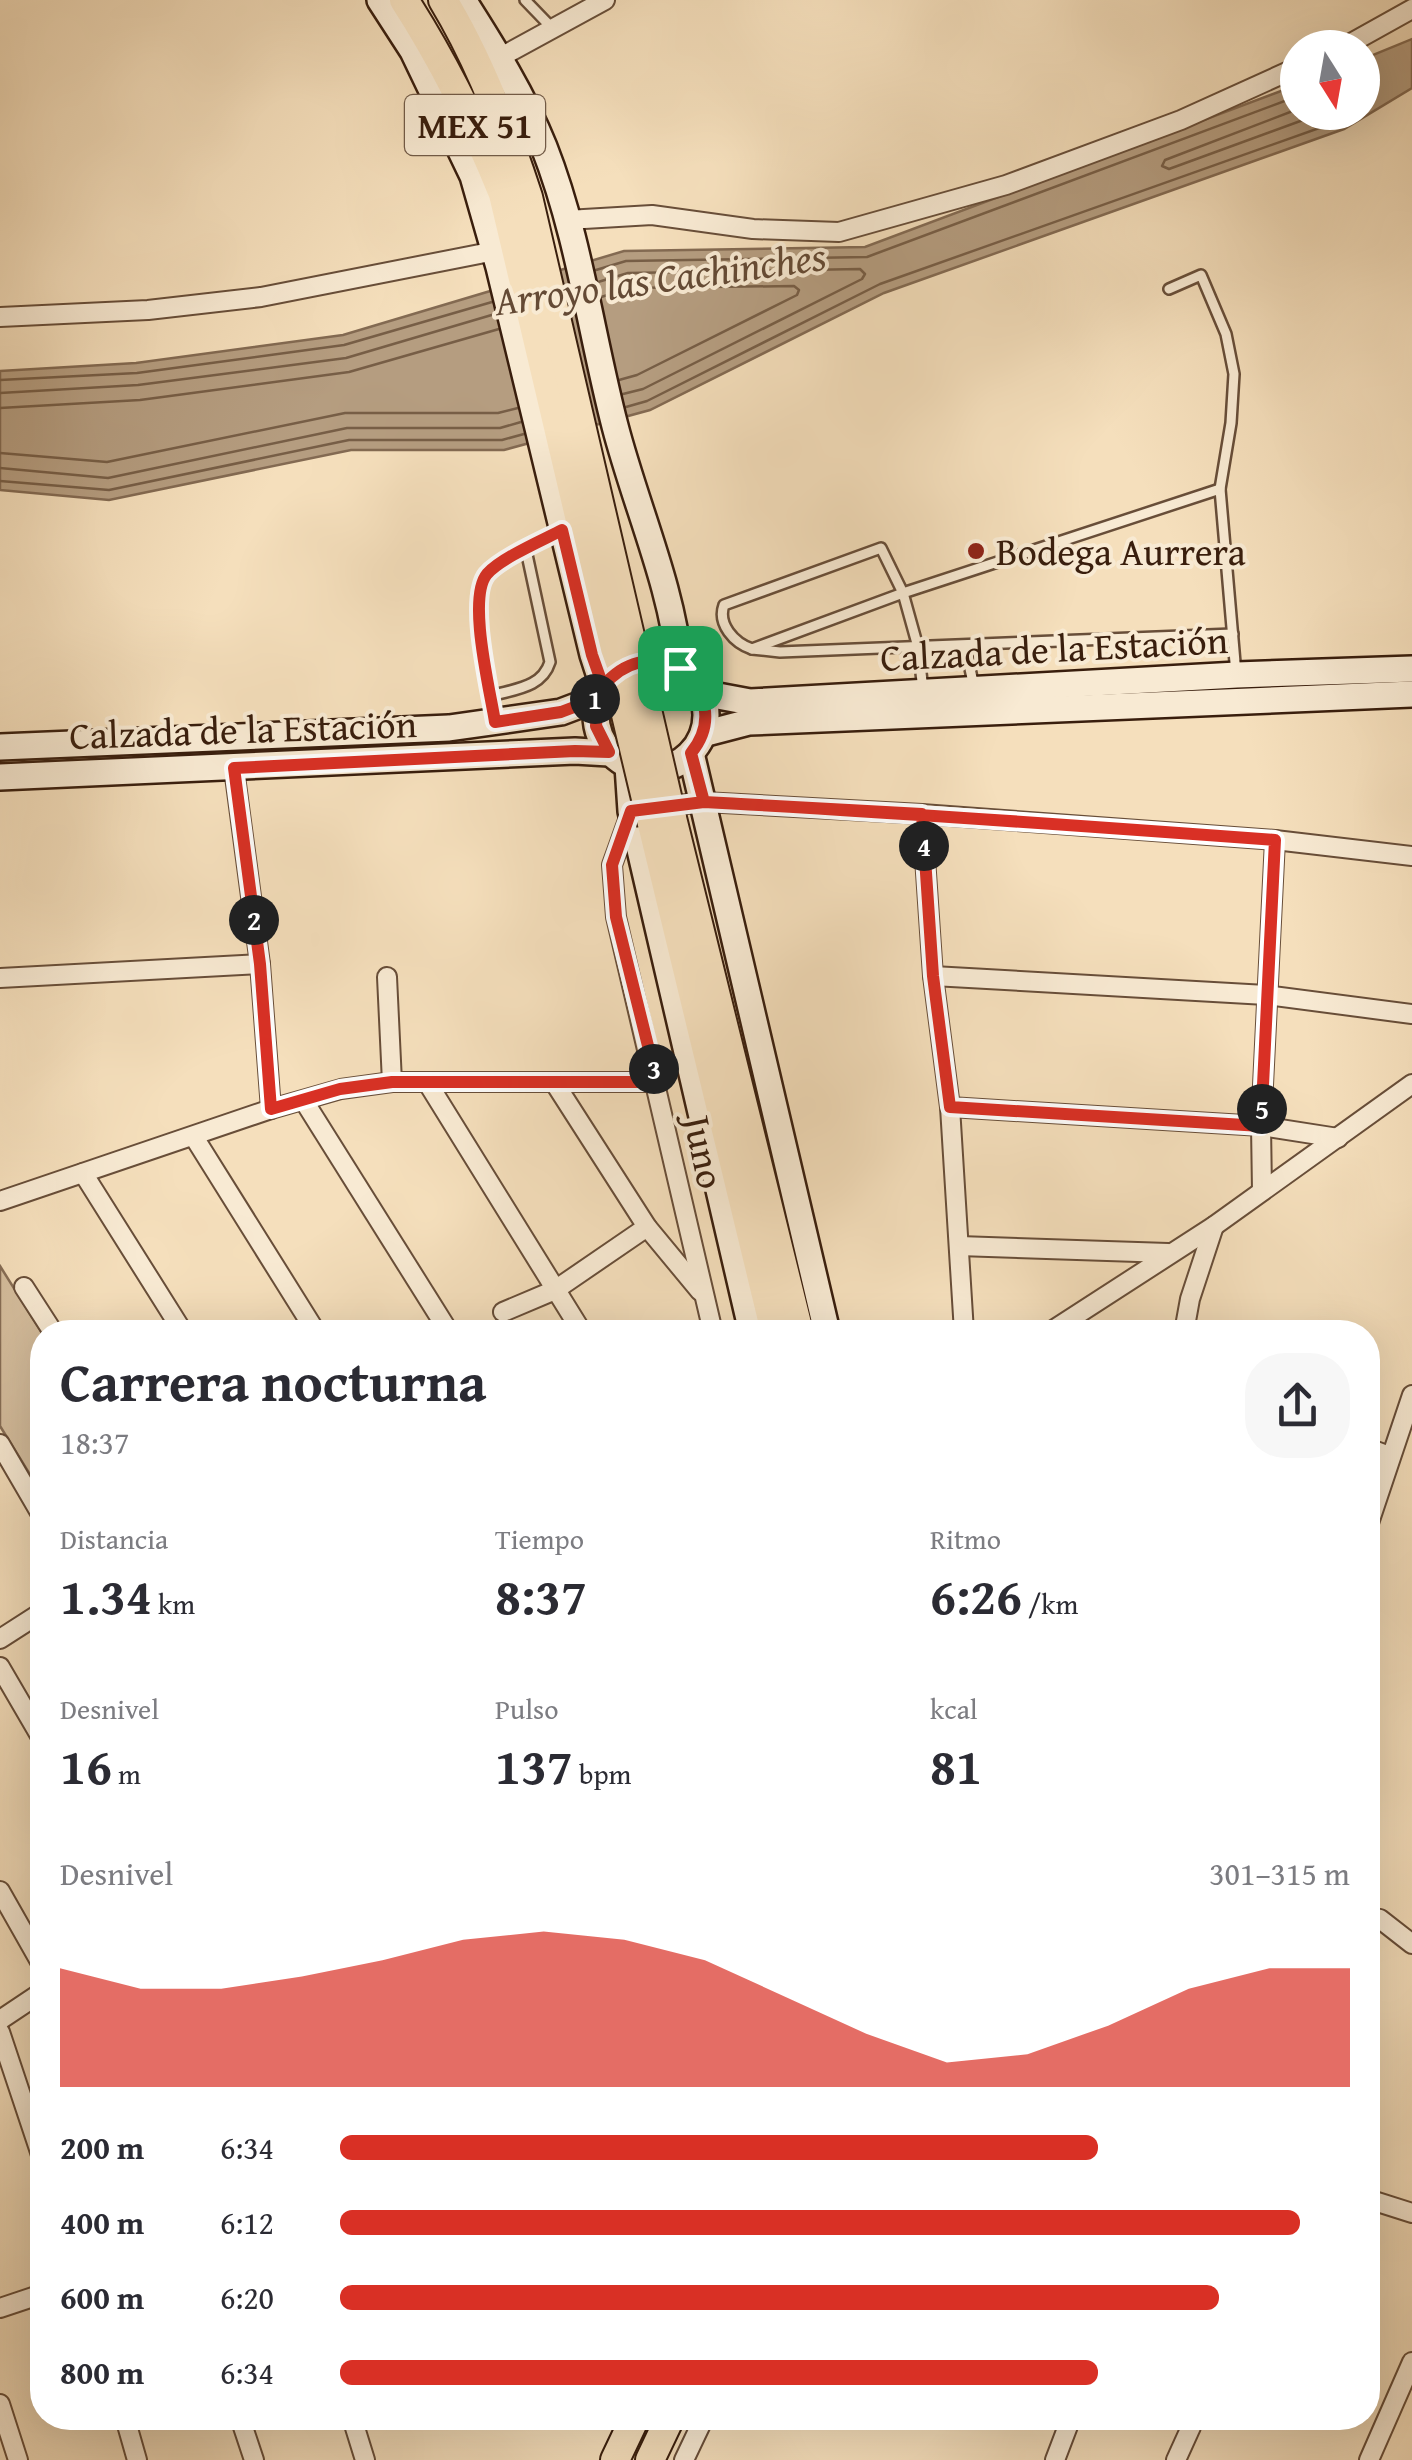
<!DOCTYPE html>
<html lang="es">
<head>
<meta charset="utf-8">
<style>
  :root { --surface:#fff; --page:#f7f7f7; --text:#2b2b33; --muted:#7c7c81; --accent:#d93025 }
  body { margin:0; font-family:"Gentium Book Plus",serif; background:var(--page); color:var(--text); height:100vh; display:flex; flex-direction:column; font-size:38px; white-space:nowrap }
  * { box-sizing:border-box; margin:0 }
  p { font-size:32px; color:var(--muted) }
  .icon { flex:none; width:55px; height:55px; fill:none; stroke:currentColor; stroke-width:2; stroke-linecap:round; stroke-linejoin:round }
  .map { position:relative; flex:1; overflow:hidden }
  .side { position:absolute; left:30px; top:1320px; width:1350px; height:1110px; display:flex; flex-direction:column; background:var(--surface); border-radius:40px; box-shadow:0 10px 40px #0002 }
  .side>* { flex:none }
  .needle { width:65px; rotate:169deg }
  .buttons { position:absolute; left:1280px; top:30px; display:grid; gap:20px }
  .buttons a { display:grid; place-items:center; width:100px; height:100px; border-radius:50%; background:var(--surface); box-shadow:0 10px 40px #0002; font-size:50px }
  .pin { position:absolute; display:grid; place-items:center; width:85px; height:85px; color:#fff; margin:-42px; border-radius:20px; box-shadow:0 5px 15px #0006 }
  .km { position:absolute; width:50px; height:50px; margin:-25px; border-radius:50%; background:#222; color:#fff; font-size:28px; line-height:50px; text-align:center }
  .round { display:grid; place-items:center; flex:none; width:105px; height:105px; border-radius:40px; background:var(--page) }
  .head { display:flex; align-items:center; justify-content:space-between; height:170px; padding:0 30px }
  h1 { font-size:55px; font-weight:800; line-height:75px }
  .figures { display:grid; grid-template-columns:repeat(3,1fr); gap:15px; height:170px; padding:10px 30px }
  .figures div { display:grid; align-content:center }
  .figures b { font-size:50px; font-weight:800 }
  .figures small { font-size:28px; font-weight:400 }
  .figures p { font-size:28px }
  .chart { height:280px; padding:20px 30px }
  .chart p { display:flex; justify-content:space-between }
  .chart svg { width:100%; height:180px; margin-top:10px; fill:var(--accent); opacity:.7 }
  ul { padding:0 30px; list-style:none; font-size:32px }
  li { display:grid; grid-template-columns:160px 120px 1fr; align-items:center; height:75px }
  li i { height:25px; border-radius:12px; background:var(--accent) }
  .map>svg:first-child { display:block }
  .green { fill:#d5be9e; stroke:#876e56; stroke-width:2.5 }
  .water { fill:#b59d80; stroke:#836a52; stroke-width:2.5 }
  .lines { fill:none; stroke-linecap:round; stroke-linejoin:round }
  .shore { stroke:#775e46; stroke-width:2.5 }
  .service-casing { stroke:#684e39; stroke-width:14 }
  .minor-casing { stroke:#684e39; stroke-width:22 }
  .secondary-casing { stroke:#391e0d; stroke-width:30 }
  .primary-casing { stroke:#391e0d; stroke-width:32 }
  .path { stroke:#391e0d; stroke-width:4; stroke-dasharray:2.5 5; stroke-linecap:butt }
  .service { stroke:#f8ead3; stroke-width:9 }
  .minor { stroke:#f8ead3; stroke-width:18 }
  .secondary { stroke:#f8ead3; stroke-width:25 }
  .primary { stroke:#f5dfbc; stroke-width:28 }
  .primary-bridge-casing { stroke:#391e0d; stroke-width:32; stroke-linecap:butt }
  .primary-bridge { stroke:#f5dfbc; stroke-width:28 }
  .route-casing { stroke:#fff; stroke-width:20 }
  .route { stroke:#d93025; stroke-width:12 }
  .poi-dot { fill:#8f2418; stroke:#f8ead3; stroke-width:4 }
  .labels { text-anchor:middle; dominant-baseline:central; stroke-width:8; stroke-linejoin:round; paint-order:stroke }
  .shield { fill:#f8ead3; stroke:#725b48; stroke-width:2.5 }
  .shield-label { font-size:35px; font-weight:bold; fill:#391e0d }
  .poi-label { font-size:38px; fill:#391e0d; stroke:#f8ead3; text-anchor:start }
  .street-label { font-size:38px; fill:#391e0d; stroke:#f8ead3 }
  .water-label { font-size:40px; font-style:italic; fill:#644a35; stroke:#f8ead3 }
</style>
</head>
<body>
<div class="map">
<svg width="1412" height="2460" viewBox="0 0 1412 2460">
  <rect width="100%" height="100%" fill="#f5dfbc"/>
  <filter id="stains"><feTurbulence type="fractalNoise" baseFrequency=".002" numOctaves="4"/><feColorMatrix values="0 0 0 0 .2 0 0 0 0 .09 0 0 0 0 .02 0 0 0 .5 -.17"/></filter>
  <radialGradient id="worn" r=".72"><stop offset=".6" stop-color="#630" stop-opacity="0"/><stop offset="1" stop-color="#630" stop-opacity=".3"/></radialGradient>
  <!-- green -->
  <polygon class="green" points="0,1266 42,1333 42,1494 0,1426"/>
  <!-- water -->
  <polygon class="water" points="1412,39 1412,88 1344,129 884,293 650,410 504,450 351,450 109,500 0,490 0,371 136,363 343,335 624,251 865,247 1297,85 1298,112 1362,112 1363,59"/>
  <g class="lines">
    <!-- shore -->
    <g class="shore">
      <polyline points="1298,109 1165,160 1162,166 1169,169 1325,112"/>
      <polyline points="596,270 626,261 867,257 1298,96"/>
      <polyline points="598,282 628,273 860,269 865,274 862,279 643,389 623,394"/>
      <polyline points="601,297 631,288 794,286 799,290 797,295 637,375 619,380"/>
      <polyline points="0,380 137,373 344,345 492,302"/>
      <polyline points="0,393 138,385 346,358 495,314"/>
      <polyline points="626,407 647,401 880,284 1339,121 1353,112"/>
      <polyline points="0,408 140,400 349,372 499,329"/>
      <polyline points="0,453 107,462 345,413 498,413 518,408"/>
      <polyline points="0,468 108,478 347,428 500,428 521,422"/>
      <polyline points="0,481 109,490 349,440 502,440 524,434"/>
    </g>
    <!-- service casing -->
    <g class="service-casing">
      <g id="service">
        <polyline points="525,0 553,29"/>
        <polyline points="1169,289 1201,275 1226,334 1234,374 1231,423 1220,489 1236,674"/>
        <path d="M881,548L903,593L752,649C734,643 717,624 724,605Z"/>
        <polyline points="965,646 974,687"/>
        <polyline points="752,649 780,652 1233,634"/>
        <polyline points="923,690 918,647 903,593 1220,489"/>
        <path d="M491,696C514,689 542,688 550,662L526,550"/>
        <path d="M495,721C490,688 468,600 487,575C499,559 541,541 560,531"/>
      </g>
    </g>
    <!-- minor casing -->
    <g class="minor-casing">
      <g id="minor">
        <polyline points="1342,48 1412,9"/>
        <polyline points="499,58 605,0"/>
        <polyline points="567,220 652,215 753,229 839,232 1006,185 1181,120 1298,67"/>
        <polyline points="0,317 148,310 261,297 495,251"/>
        <polyline points="234,769 260,964 271,1109"/>
        <polyline points="661,807 704,802 922,814 1275,840 1412,856"/>
        <polyline points="631,812 612,865 616,917 713,1332"/>
        <polyline points="922,814 933,976 950,1107 964,1332"/>
        <polyline points="933,976 1266,995 1412,1014"/>
        <polyline points="387,977 392,1082"/>
        <polyline points="0,978 260,964"/>
        <polyline points="427,1082 582,1332"/>
        <polyline points="554,1082 647,1227 700,1291"/>
        <polyline points="304,1101 449,1332"/>
        <polyline points="950,1107 1261,1126 1338,1138"/>
        <polyline points="194,1137 316,1332"/>
        <polyline points="83,1173 183,1332"/>
        <polyline points="1262,1191 1261,1126 1275,840"/>
        <polyline points="0,1201 271,1109 341,1089 392,1082 657,1082"/>
        <polyline points="959,1246 1168,1253"/>
        <polyline points="24,1287 53,1332"/>
        <polyline points="503,1312 555,1290 647,1227"/>
        <polyline points="1050,1332 1214,1226 1412,1084"/>
        <polyline points="1184,1332 1190,1299 1214,1226"/>
        <polyline points="0,1444 42,1516"/>
        <polyline points="1368,1448 1389,1456"/>
        <polyline points="1368,1526 1412,1395"/>
        <polyline points="0,1639 42,1612"/>
        <polyline points="0,1667 42,1739"/>
        <polyline points="0,1891 42,1965"/>
        <polyline points="1368,1917 1380,1919 1412,1944"/>
        <polyline points="0,2020 42,1992"/>
        <polyline points="0,2032 42,2158"/>
        <polyline points="1368,2199 1412,2213"/>
        <polyline points="0,2308 42,2294"/>
        <polyline points="0,2404 18,2460"/>
        <polyline points="125,2418 137,2460"/>
        <polyline points="240,2418 254,2460"/>
        <polyline points="352,2418 365,2460"/>
        <polyline points="684,2460 704,2418"/>
        <polyline points="1055,2460 1071,2418"/>
        <polyline points="1176,2460 1191,2427"/>
        <polyline points="1369,2460 1412,2362"/>
      </g>
    </g>
    <!-- secondary casing -->
    <g class="secondary-casing">
      <g id="secondary">
        <polyline points="380,0 413,51 473,176 499,267 593,655 603,686"/>
        <path d="M463,0C493,47 523,95 544,147C579,236 591,334 615,426C636,507 672,585 680,668"/>
        <circle cx="651" cy="715" r="55"/>
        <polyline points="702,693 750,702 1237,675 1412,669"/>
        <polyline points="703,734 749,722 1412,694"/>
        <polyline points="0,747 449,728 561,712 598,698"/>
        <polyline points="691,753 827,1332"/>
        <polyline points="628,766 631,811 752,1332"/>
        <polyline points="0,777 575,751 609,753"/>
      </g>
    </g>
    <!-- primary casing -->
    <g class="primary-casing">
      <g id="primary">
        <path d="M404,0C444,62 475,125 503,194L609,643"/>
        <path d="M443,0C480,61 506,129 528,197L630,636"/>
        <polyline points="672,818 799,1332"/>
        <polyline points="652,824 775,1332"/>
        <polyline points="615,2460 635,2418"/>
        <polyline points="650,2460 670,2418"/>
      </g>
    </g>
    <!-- path -->
    <polyline class="path" points="477,1332 486,1323"/>
    <!-- service -->
    <use href="#service" class="service"/>
    <!-- minor -->
    <use href="#minor" class="minor"/>
    <!-- secondary -->
    <use href="#secondary" class="secondary"/>
    <!-- primary -->
    <use href="#primary" class="primary"/>
    <!-- primary-bridge casing -->
    <g class="primary-bridge-casing">
      <g id="primary-bridge">
        <polyline points="630,636 672,818"/>
        <polyline points="609,643 652,824"/>
      </g>
    </g>
    <!-- primary-bridge -->
    <use href="#primary-bridge" class="primary-bridge"/>
  </g>
  <g class="lines">
    <!-- route casing -->
    <g class="route-casing">
      <path id="route" d="M680,668C649,655 625,661 603,686L592,655L562,530C543,540 501,558 487,574C467,598 490,690 495,722L561,712L598,698L596,726L609,752L575,751L234,768L260,964L271,1109L340,1089L392,1082H657L616,917L612,865L631,811L704,802L922,814L933,976L950,1107L1261,1126L1275,840C1085,826 895,812 704,802L691,753C715,724 707,691 680,668"/>
    </g>
    <!-- route -->
    <use href="#route" class="route"/>
  </g>
  <!-- markers -->
  <circle class="poi-dot" cx="976" cy="551" r="10"/>
  <g class="labels">
    <!-- shield labels -->
    <rect class="shield" x="405" y="95" width="140" height="60" rx="8"/>
    <g class="shield-label">
      <text x="475" y="125">MEX 51</text>
    </g>
    <!-- poi labels -->
    <g class="poi-label">
      <text x="996" y="551">Bodega Aurrera</text>
    </g>
    <!-- street labels -->
    <g class="street-label">
      <text transform="translate(1054 648) rotate(-3)">Calzada de la Estación</text>
      <text transform="translate(243 729) rotate(-2)">Calzada de la Estación</text>
      <text transform="translate(705 1152) rotate(78)">Juno</text>
    </g>
    <!-- water labels -->
    <g class="water-label">
      <text transform="translate(660 278) rotate(-8)">Arroyo las Cachinches</text>
    </g>
  </g>
  <rect width="100%" height="100%" filter="url(#stains)"/>
  <rect width="100%" height="100%" fill="url(#worn)"/>
</svg>
<div class="buttons">
<a><svg class="needle" viewBox="-14 -14 28 28"><path d="M0-13l5 13h-10z" fill="#e53935"/><path d="M0 13l5-13h-10z" fill="#7c7c81"/></svg></a>
</div>
<div class="pin" style="left:680px;top:668px;background:#1e9e55"><svg class="icon" aria-label="arrive" viewBox="0 0 24 24"><path d="M6 21V4h12l-3 4 3 4H6"/></svg></div>
<b class="km" style="left:595px;top:699px">1</b>
<b class="km" style="left:254px;top:920px">2</b>
<b class="km" style="left:654px;top:1069px">3</b>
<b class="km" style="left:924px;top:846px">4</b>
<b class="km" style="left:1262px;top:1109px">5</b>
<section class="side">
<div class="head"><div><h1>Carrera nocturna</h1><p>18:37</p></div><a class="round"><svg class="icon" aria-label="share" viewBox="0 0 24 24"><path d="M12 15V3M7 8l5-5 5 5M5 13v7h14v-7"/></svg></a></div>
<div class="figures">
<div><p>Distancia</p><b>1.34<small> km</small></b></div>
<div><p>Tiempo</p><b>8:37</b></div>
<div><p>Ritmo</p><b>6:26<small> /km</small></b></div>
</div>
<div class="figures">
<div><p>Desnivel</p><b>16<small> m</small></b></div>
<div><p>Pulso</p><b>137<small> bpm</small></b></div>
<div><p>kcal</p><b>81</b></div>
</div>
<div class="chart"><p><span>Desnivel</span>301–315 m</p>
<svg viewBox="0 0 160 44" preserveAspectRatio="none"><path d="M0 44V15L10 20L20 20L30 17L40 13L50 8L60 6L70 8L80 13L90 22L100 31L110 38L120 36L130 29L140 20L150 15L160 15V44z"/></svg>
</div>
<ul>
<li><b>200 m</b>6:34<i style="width:75%"></i></li>
<li><b>400 m</b>6:12<i style="width:95%"></i></li>
<li><b>600 m</b>6:20<i style="width:87%"></i></li>
<li><b>800 m</b>6:34<i style="width:75%"></i></li>
</ul>
</section>
</div>
</body>
</html>
